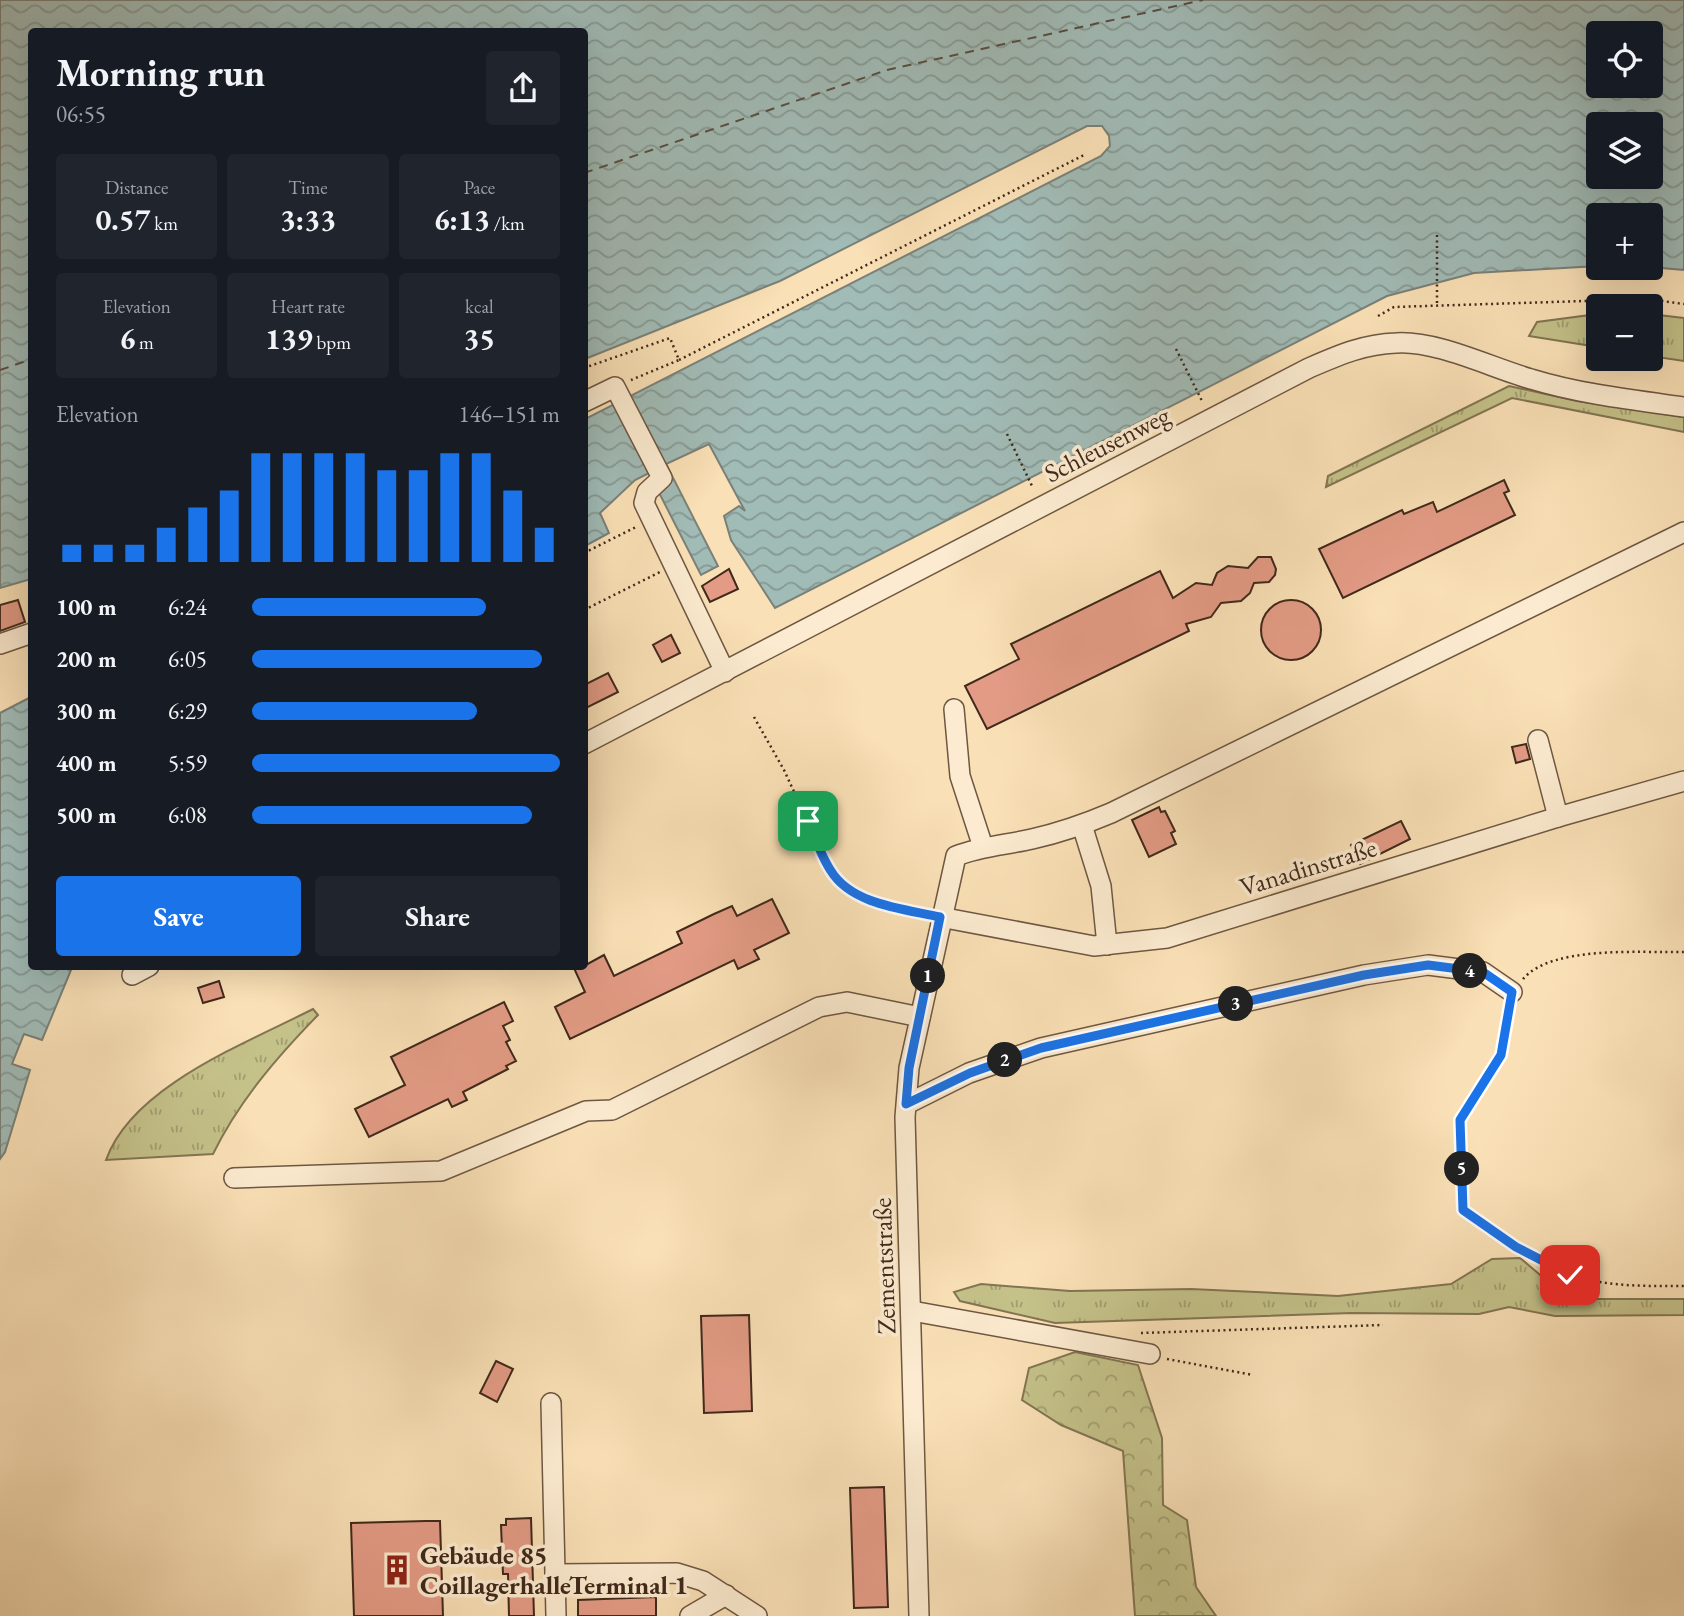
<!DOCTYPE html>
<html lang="en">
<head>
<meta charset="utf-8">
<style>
  :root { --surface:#171b24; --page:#20242c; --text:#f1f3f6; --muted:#9ea1a6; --accent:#1a73e8 }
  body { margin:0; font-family:"EB Garamond",serif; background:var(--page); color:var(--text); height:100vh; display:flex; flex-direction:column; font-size:26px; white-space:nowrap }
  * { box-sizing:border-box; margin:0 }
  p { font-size:23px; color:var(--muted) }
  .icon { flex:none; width:38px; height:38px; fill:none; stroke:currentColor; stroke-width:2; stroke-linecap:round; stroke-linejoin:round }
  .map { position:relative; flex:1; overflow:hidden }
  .side { position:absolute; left:28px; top:28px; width:560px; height:942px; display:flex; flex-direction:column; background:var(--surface); border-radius:7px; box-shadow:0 7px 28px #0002 }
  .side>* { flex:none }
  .buttons { position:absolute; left:1586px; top:21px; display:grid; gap:14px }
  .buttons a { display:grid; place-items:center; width:77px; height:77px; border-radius:7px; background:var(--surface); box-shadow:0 7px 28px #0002; font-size:35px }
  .pin { position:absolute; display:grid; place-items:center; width:60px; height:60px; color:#fff; margin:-30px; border-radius:14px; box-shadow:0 4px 10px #0006 }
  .km { position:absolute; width:35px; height:35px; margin:-18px; border-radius:50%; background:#222; color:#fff; font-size:19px; line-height:35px; text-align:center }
  .round { display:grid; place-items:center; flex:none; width:74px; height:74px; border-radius:7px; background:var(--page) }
  .overview { display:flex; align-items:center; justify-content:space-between; height:119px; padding:0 28px }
  h1 { font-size:38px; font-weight:700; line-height:52px }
  .stats { display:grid; grid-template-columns:repeat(3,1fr); gap:10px; height:119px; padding:7px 28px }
  .stats div { display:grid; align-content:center; border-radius:7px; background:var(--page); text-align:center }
  .stats b { font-size:30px; font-weight:700 }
  .stats small { font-size:19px; font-weight:400 }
  .stats p { font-size:19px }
  .chart { height:196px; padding:14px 28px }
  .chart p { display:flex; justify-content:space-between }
  .chart svg { width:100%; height:126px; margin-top:7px; stroke:var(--accent); stroke-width:6 }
  .button { display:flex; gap:14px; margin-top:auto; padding:14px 28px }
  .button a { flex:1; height:80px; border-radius:7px; background:var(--accent); color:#fff; font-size:28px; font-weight:700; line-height:80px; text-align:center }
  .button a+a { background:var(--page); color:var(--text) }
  ul { padding:0 28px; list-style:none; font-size:23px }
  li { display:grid; grid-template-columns:112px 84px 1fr; align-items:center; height:52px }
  li i { height:18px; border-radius:9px; background:var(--accent) }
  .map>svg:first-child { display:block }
  .grass { fill:url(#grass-tufts); stroke:#827552; stroke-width:2 }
  .forest { fill:url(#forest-crowns); stroke:#827552; stroke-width:2 }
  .water { fill:url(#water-waves); stroke:#7a8178; stroke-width:2; fill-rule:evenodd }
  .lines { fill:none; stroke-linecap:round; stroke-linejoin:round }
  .ferry { stroke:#584e42; stroke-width:2; stroke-dasharray:9 7; stroke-linecap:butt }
  .building { fill:#e39b85; stroke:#40291b; stroke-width:2 }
  .minor-casing { stroke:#6e5742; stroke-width:22 }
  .path { stroke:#40291b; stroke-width:2.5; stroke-dasharray:2 3.5; stroke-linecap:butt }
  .minor { stroke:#fcebd0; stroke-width:19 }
  .route-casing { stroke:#fff; stroke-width:14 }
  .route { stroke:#1a73e8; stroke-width:9 }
  .labels { text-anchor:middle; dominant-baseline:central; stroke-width:7; stroke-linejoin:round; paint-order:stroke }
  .street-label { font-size:26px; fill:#40291b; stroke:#fcebd0 }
  .poi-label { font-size:26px; font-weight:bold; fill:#40291b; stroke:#fcebd0; text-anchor:start }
</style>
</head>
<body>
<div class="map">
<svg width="1684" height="1616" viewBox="0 0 1684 1616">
  <defs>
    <pattern id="grass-tufts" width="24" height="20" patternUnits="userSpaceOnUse" patternTransform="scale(1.75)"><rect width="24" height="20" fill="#c4c189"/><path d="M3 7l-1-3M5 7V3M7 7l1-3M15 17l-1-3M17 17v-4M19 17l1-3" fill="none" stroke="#a19d6f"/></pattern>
    <pattern id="forest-crowns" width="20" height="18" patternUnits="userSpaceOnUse" patternTransform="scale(1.75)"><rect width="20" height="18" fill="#c4c189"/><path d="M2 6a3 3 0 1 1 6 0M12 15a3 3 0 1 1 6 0" fill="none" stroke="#a19d6f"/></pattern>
    <pattern id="water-waves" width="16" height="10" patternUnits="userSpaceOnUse" patternTransform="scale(1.75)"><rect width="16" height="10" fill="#a1bbb6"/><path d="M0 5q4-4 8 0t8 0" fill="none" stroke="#859893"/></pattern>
  </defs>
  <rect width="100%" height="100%" fill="#fae0b6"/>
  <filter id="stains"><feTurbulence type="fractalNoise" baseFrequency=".00286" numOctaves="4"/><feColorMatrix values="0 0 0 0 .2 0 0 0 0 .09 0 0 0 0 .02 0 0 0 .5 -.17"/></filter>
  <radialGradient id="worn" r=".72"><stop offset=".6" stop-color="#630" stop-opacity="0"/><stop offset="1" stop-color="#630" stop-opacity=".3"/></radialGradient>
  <!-- grass -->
  <g class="grass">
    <polygon points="1598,314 1598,347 1529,336 1537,322"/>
    <polygon points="1650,314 1684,318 1684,361 1650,356"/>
    <polygon points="1509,386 1577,401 1684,417 1684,432 1512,398 1326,487 1328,476"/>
    <path d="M313,1009L318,1015C277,1057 239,1101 213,1154L106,1160C132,1086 247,1043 313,1009Z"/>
    <polygon points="1520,1258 1557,1289 1593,1299 1684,1299 1684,1315 1555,1316 1509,1307 1479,1314 1352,1313 1055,1323 960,1301 954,1292 981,1284 1070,1291 1191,1289 1338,1296 1451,1284 1492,1259"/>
  </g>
  <!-- forest -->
  <polygon class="forest" points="1075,1352 1138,1365 1162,1438 1163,1505 1187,1520 1196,1587 1216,1616 1135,1616 1123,1451 1061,1425 1022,1400 1029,1368"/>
  <!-- water -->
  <g class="water">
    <path d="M0,0H1684V270L1650,267V215H1598V266L1474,273L1387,296L775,608L731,540L724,516L739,506L745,511L709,444L666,464L718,566L701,575L649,473L635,480L600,513L609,533L585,546V419L1101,156L1110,146L1109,136L1102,126H1087L780,281L585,359L584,32H32L31,579L0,588ZM1598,33H1650V86H1598ZM1598,124H1650V177H1598Z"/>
    <polygon points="31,697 32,966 71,966 71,970 42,1040 24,1034 12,1064 30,1070 5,1152 0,1159 0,713"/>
  </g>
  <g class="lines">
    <!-- ferry -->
    <g class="ferry">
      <polyline points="584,173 887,70 1203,0"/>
      <polyline points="0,370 32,359"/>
    </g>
  </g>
  <!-- building -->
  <g class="building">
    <polygon points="1504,480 1509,491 1504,493 1515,515 1343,598 1319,549 1402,510 1404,514 1433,502 1437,512"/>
    <polygon points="1258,557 1271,557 1276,569 1275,575 1269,582 1254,583 1250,593 1241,601 1221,603 1211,617 1186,624 1189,631 987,729 965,686 1019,659 1011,644 1160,571 1173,598 1196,583 1212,585 1217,573 1228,566 1248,568"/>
    <polygon points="729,569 738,589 710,602 702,586"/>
    <circle cx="1291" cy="630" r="30"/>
    <polygon points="18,600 25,622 0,631 0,605"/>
    <polygon points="671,635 680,653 662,662 653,645"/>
    <polygon points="608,673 618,692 584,709 584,685"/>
    <polygon points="1526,744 1530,759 1516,763 1512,747"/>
    <polygon points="1159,807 1161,812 1165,811 1175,831 1171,833 1176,844 1149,857 1132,820"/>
    <polygon points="1401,821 1410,839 1360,864 1351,845"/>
    <polygon points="772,899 789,933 754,950 759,959 738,969 734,960 570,1039 555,1007 585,992 573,966 584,966 604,955 614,976 682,943 677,932 714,914 732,906 737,916"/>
    <polygon points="219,981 224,997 203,1003 198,988"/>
    <polygon points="504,1002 513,1021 503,1026 510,1040 506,1042 516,1061 506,1066 508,1069 463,1092 467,1100 452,1107 448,1099 369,1137 355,1109 405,1085 391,1057"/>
    <polygon points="749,1315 752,1411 704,1413 701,1316"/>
    <polygon points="496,1361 513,1369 497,1402 480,1393"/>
    <polygon points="884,1487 888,1607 854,1608 850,1488"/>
    <polygon points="531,1518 534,1616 509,1616 508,1574 503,1574 501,1525 506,1525 506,1519"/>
    <polygon points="426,1521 440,1521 443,1616 354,1616 351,1523"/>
    <polygon points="656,1597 656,1616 578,1616 578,1600"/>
  </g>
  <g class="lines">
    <!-- minor casing -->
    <g class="minor-casing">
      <g id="minor">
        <polyline points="584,402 615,387 662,478 647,492 644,503 725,672"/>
        <polyline points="0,644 32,633"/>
        <polyline points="954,709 960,776 983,847"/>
        <polyline points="1538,740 1558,817"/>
        <path d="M584,744L1309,368C1339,355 1364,344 1396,343C1436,340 1492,368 1531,379C1580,394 1633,400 1684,407"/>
        <polyline points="1082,825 1101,886 1107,945"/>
        <polyline points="940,917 1094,946 1167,938 1558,817 1684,781"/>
        <polyline points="132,975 149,966"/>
        <polyline points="907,1104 969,1073 1041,1048 1364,975 1428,965 1483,972 1512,992"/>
        <polyline points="234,1178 441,1171 586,1111 612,1110 819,1007 847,1002 920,1017"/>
        <polyline points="912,1311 1150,1354"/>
        <polyline points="551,1403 556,1616"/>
        <polyline points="555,1574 677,1573 703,1581 757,1616"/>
        <polyline points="690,1616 726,1595"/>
        <path d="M919,1616L905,1117L909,1068L956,856C981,846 1006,845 1032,839C1059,833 1085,824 1111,813L1684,532"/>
      </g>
    </g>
    <!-- path -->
    <g class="path">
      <polyline points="1437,235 1437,305"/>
      <polyline points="1378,316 1394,307 1648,299 1684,304"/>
      <polyline points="1176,349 1203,403"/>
      <polyline points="679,360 1084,155"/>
      <polyline points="584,368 670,338 679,360 631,380"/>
      <polyline points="1007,434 1033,488"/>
      <polyline points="584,553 638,526"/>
      <polyline points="584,610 660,572"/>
      <polyline points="754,717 784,770 831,872 847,890 872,901 923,913"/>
      <path d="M1523,979C1552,945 1641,953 1684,952"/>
      <path d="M1509,1010L1501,1055L1460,1120L1463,1210C1496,1233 1532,1262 1570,1275C1607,1287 1646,1286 1684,1286"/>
      <polyline points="1141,1333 1383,1325"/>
      <polyline points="1167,1359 1253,1375"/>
    </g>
    <!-- minor -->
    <use href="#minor" class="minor"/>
  </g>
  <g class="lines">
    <!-- route casing -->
    <g class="route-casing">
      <path id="route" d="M808,821C815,837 821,856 831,871C852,905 905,909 940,917L909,1068L906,1104L970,1073L1041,1048L1364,975L1428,965L1483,972L1512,992L1501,1055L1460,1120L1463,1210L1516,1247L1570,1275"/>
    </g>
    <!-- route -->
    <use href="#route" class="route"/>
  </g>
  <!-- icons -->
  <defs>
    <g id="building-bare" transform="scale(2.415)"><path d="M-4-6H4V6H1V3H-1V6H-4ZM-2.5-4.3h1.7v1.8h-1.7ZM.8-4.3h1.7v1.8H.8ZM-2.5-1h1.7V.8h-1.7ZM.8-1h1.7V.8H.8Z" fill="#8f2418" stroke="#fcebd0" stroke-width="2.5" paint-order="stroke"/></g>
  </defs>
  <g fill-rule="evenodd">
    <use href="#building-bare" x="397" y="1570"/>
  </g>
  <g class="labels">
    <!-- street labels -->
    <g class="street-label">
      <text transform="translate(1107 444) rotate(-27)">Schleusenweg</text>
      <text transform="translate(1308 867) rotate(-17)">Vanadinstraße</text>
      <text transform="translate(884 1266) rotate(-92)">Zementstraße</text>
    </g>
    <!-- poi labels -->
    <g class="poi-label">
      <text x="420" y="1555">Gebäude 85<tspan x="420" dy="30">CoillagerhalleTerminal 1</tspan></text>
    </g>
  </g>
  <rect width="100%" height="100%" filter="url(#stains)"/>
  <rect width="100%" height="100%" fill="url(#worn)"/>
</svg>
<div class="buttons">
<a><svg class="icon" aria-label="locate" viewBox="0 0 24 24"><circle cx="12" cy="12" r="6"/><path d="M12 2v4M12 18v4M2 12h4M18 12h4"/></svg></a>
<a><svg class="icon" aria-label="layers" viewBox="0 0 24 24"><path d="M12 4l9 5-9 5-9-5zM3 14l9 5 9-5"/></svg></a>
<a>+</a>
<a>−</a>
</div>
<div class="pin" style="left:808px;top:821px;background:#1e9e55"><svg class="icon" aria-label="arrive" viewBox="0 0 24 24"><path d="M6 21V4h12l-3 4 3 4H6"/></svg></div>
<div class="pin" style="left:1570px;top:1275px;background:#d93025"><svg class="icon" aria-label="check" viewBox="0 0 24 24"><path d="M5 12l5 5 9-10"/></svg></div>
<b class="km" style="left:928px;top:976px">1</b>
<b class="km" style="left:1005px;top:1060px">2</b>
<b class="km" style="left:1236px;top:1004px">3</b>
<b class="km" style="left:1470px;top:971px">4</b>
<b class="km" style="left:1462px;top:1169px">5</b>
<section class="side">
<div class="overview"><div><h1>Morning run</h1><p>06:55</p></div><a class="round"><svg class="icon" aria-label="share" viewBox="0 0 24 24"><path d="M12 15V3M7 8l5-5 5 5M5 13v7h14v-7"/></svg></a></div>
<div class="stats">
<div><p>Distance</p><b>0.57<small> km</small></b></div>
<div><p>Time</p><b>3:33</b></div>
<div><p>Pace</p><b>6:13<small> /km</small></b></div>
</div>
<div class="stats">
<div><p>Elevation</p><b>6<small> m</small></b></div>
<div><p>Heart rate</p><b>139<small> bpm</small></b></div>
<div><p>kcal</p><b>35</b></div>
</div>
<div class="chart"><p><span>Elevation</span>146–151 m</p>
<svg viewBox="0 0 160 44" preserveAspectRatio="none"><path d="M5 44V38M15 44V38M25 44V38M35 44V32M45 44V25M55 44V19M65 44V6M75 44V6M85 44V6M95 44V6M105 44V12M115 44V12M125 44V6M135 44V6M145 44V19M155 44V32"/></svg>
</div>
<ul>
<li><b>100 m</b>6:24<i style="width:76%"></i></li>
<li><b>200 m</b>6:05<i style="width:94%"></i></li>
<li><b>300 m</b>6:29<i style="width:73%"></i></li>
<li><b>400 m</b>5:59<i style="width:100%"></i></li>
<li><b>500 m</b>6:08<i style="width:91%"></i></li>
</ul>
<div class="button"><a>Save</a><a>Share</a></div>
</section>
</div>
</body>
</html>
